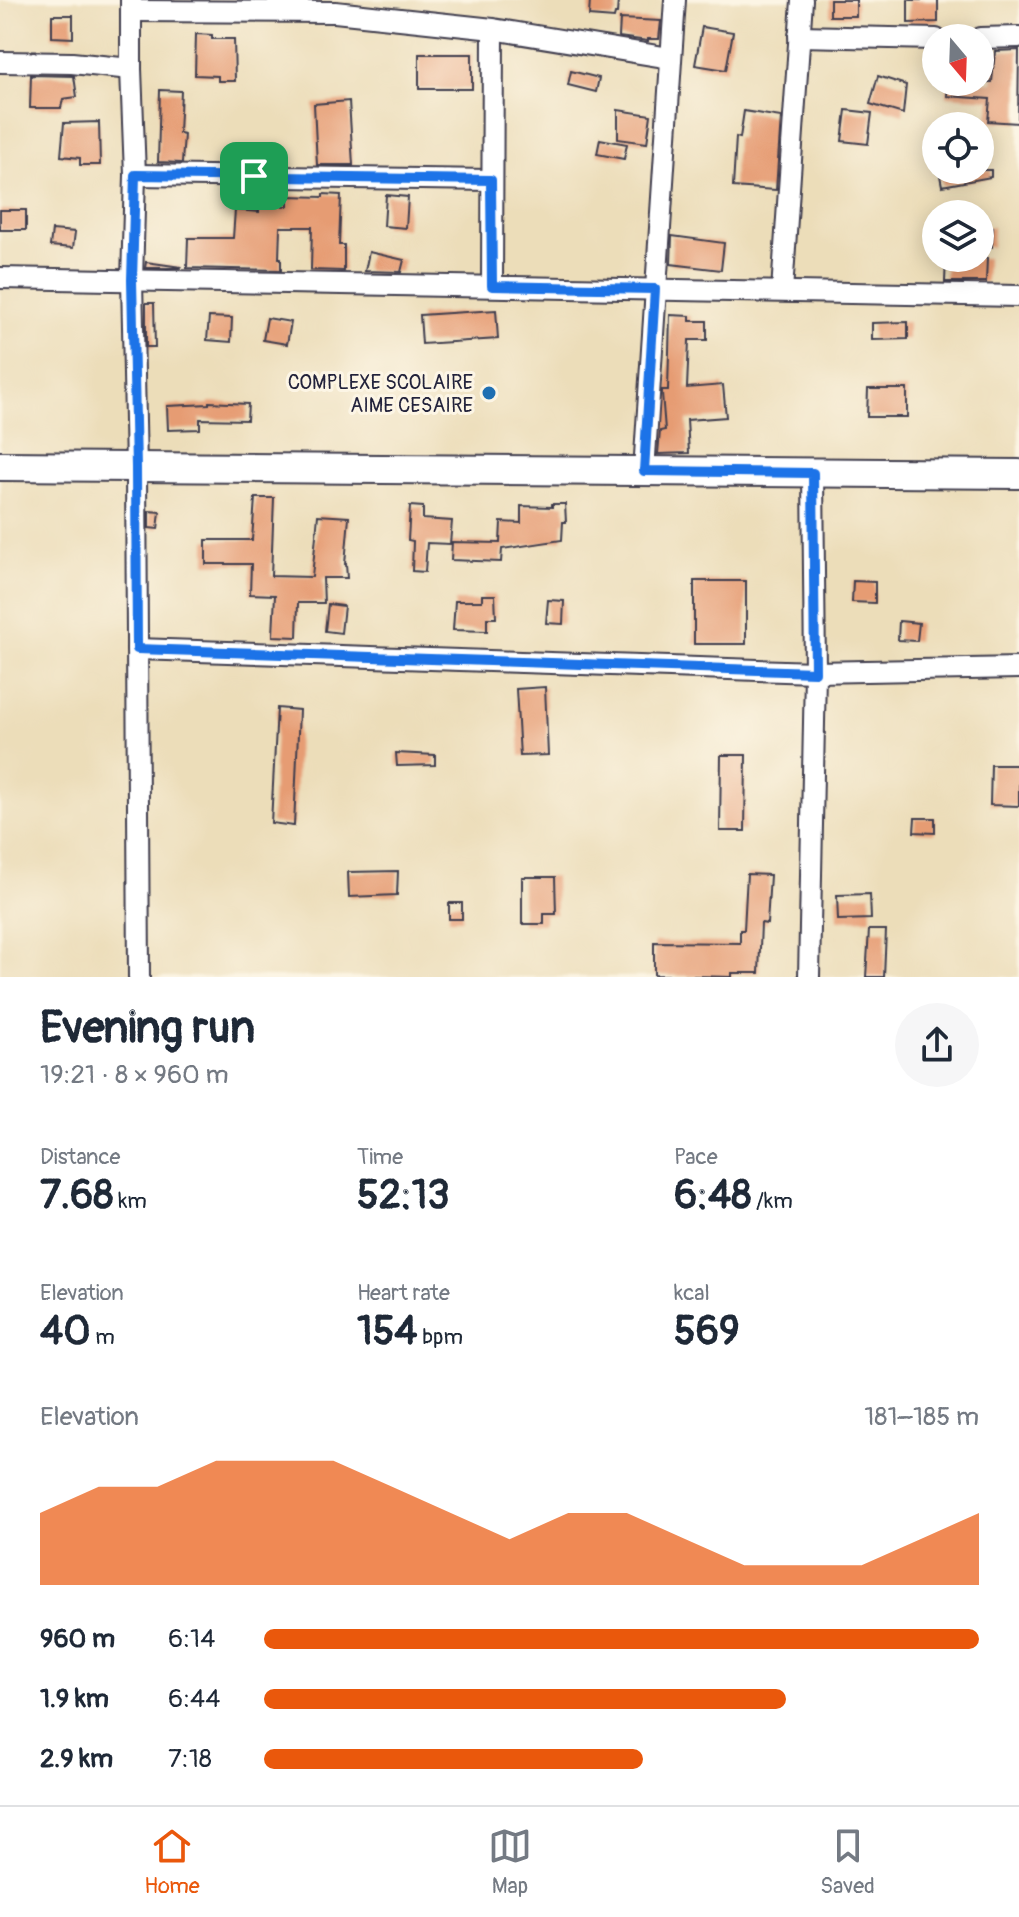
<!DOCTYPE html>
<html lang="en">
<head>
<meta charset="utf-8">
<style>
  :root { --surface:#fff; --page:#f6f6f7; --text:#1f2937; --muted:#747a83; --line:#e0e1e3; --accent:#ea580c }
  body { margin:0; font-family:Pangolin,sans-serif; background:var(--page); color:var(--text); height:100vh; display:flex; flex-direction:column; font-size:30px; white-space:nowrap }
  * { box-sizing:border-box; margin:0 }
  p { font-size:26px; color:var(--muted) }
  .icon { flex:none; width:44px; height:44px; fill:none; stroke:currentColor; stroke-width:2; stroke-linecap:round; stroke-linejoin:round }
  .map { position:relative; height:977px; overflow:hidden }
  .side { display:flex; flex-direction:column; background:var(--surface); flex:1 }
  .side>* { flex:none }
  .needle { width:52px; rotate:161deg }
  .controls { position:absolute; left:922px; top:24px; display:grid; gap:16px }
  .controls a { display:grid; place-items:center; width:72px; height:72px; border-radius:50%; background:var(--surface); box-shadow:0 4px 20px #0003; font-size:40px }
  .pin { position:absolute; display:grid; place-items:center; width:68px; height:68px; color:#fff; margin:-34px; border-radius:16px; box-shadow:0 4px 12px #0006 }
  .round { display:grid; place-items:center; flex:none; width:84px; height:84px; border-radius:42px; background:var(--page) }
  .summary { display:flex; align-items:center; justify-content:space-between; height:136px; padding:0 40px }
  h1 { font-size:44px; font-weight:700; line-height:60px }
  .stats { display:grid; grid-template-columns:repeat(3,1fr); gap:12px; height:136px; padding:8px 40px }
  .stats div { display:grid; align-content:center }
  .stats b { font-size:40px; font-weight:700 }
  .stats small { font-size:22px; font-weight:400 }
  .stats p { font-size:22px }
  .chart { height:224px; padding:16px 40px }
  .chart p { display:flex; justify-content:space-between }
  .chart svg { width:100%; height:144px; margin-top:8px; fill:var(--accent); opacity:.7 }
  ul { padding:0 40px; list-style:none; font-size:26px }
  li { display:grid; grid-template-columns:128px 96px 1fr; align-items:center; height:60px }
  li i { height:20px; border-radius:10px; background:var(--accent) }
  .menu { display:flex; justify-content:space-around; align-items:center; height:112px; border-top:2px solid var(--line); background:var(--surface); font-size:22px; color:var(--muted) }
  .menu a { display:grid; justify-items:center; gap:4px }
  .menu .active { color:var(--accent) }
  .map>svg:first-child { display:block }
  .building { fill:#e69c73 }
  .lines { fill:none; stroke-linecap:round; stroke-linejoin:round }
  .minor-casing { stroke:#403e4e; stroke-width:24 }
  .secondary-casing { stroke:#403e4e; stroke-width:32 }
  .minor { stroke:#fff; stroke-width:20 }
  .secondary { stroke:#fff; stroke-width:28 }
  .route-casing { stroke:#fff; stroke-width:16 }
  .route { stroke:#1a73e8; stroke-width:10 }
  .poi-dot { fill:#1f6fb2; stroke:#fcf5e5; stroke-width:3 }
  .labels { text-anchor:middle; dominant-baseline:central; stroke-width:6; stroke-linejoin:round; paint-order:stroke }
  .poi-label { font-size:20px; fill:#22223b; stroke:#fcf5e5; text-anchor:end }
</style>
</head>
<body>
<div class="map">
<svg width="1019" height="977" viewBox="0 0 1019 977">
  <rect width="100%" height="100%" fill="#fcf5e5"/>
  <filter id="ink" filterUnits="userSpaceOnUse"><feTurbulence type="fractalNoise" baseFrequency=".0125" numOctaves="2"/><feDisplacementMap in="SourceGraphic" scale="16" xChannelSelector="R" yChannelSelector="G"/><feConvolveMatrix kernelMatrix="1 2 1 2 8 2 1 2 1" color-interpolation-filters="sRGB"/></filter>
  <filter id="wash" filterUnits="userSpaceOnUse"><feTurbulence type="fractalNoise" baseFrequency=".006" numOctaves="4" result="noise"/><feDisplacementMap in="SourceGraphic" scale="32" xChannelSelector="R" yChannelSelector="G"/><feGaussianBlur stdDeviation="1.8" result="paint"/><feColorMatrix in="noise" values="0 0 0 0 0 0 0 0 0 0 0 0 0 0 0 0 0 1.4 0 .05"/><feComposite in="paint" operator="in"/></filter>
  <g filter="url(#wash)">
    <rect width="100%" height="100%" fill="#ecddb9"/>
    <g id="blocks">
      <!-- building -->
      <g class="building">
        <polygon points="590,0 618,0 617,14 615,14 614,18 589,16"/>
        <rect x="830" y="0" width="26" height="16"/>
        <polygon points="908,0 938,0 938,22 908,23"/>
        <polygon points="52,15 73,15 73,38 52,37"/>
        <polygon points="620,19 661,21 659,39 648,39 648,41 619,37"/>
        <polygon points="702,27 733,32 726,70 695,65"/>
        <polygon points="196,34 212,35 212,39 234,39 235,81 218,81 218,76 195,75"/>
        <polygon points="1019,50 1018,123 988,121 990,99 947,96 948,82 992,82 995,51"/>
        <rect x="419" y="54" width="53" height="35"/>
        <polygon points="571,71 599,78 596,92 568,85"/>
        <polygon points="31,75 74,76 77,97 63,99 61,108 30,108"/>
        <polygon points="878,76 906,85 903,114 870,104"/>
        <polygon points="160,90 181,91 179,133 184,134 182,163 158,162"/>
        <polygon points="349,101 353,165 317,165 314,104"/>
        <polygon points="618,110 651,115 647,143 618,139"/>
        <polygon points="846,110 872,113 868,144 842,141"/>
        <polygon points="744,111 781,117 776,190 733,187 736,137 740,138"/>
        <polygon points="99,122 100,165 80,165 80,158 61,156 64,123"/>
        <polygon points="600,139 627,144 624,159 597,154"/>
        <polygon points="939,170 991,170 991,177 942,186"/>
        <polygon points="323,194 341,195 339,245 344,245 344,271 311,270 312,227 280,227 279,258 281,258 281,270 187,268 188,238 233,238 235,210 259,212 259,205 288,206 288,196 323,197"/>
        <polygon points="386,195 408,197 406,228 384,226"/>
        <rect x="0" y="210" width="26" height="20"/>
        <polygon points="980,227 993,227 992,247 980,246"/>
        <polygon points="52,230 75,232 73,248 50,246"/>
        <polygon points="672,236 724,243 721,270 671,264"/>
        <polygon points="369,252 404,260 401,272 365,271"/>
        <polygon points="946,258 987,258 986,282 945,282"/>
        <polygon points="146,262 181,267 180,268 145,268"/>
        <polygon points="146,303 154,303 155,347 146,347"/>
        <polygon points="496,310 498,339 422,344 420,315"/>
        <polygon points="670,315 690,316 690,321 707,321 707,340 689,340 687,388 723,385 726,417 687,420 689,453 658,454 660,431 665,430 662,393 662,390 668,390"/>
        <polygon points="209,317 232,318 231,342 207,340"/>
        <polygon points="267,318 291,322 287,344 263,340"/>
        <polygon points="908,322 908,339 872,340 872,323"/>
        <polygon points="868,389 907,389 907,417 867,417"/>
        <polygon points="209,402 248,404 247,420 200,419 200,429 168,430 167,406 209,404"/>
        <polygon points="255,498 274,498 271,576 312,577 318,515 349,517 345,564 346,564 347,578 323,578 324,603 298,603 297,637 273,636 275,595 250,594 251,564 206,564 206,540 252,540"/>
        <polygon points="552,504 565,504 566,522 563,522 562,540 502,549 501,562 451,560 452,542 500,543 501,522 521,523 521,506 552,507"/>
        <polygon points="410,506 423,507 423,519 452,521 450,544 427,543 425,572 412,571 413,541 408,540"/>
        <polygon points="149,511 160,512 158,529 149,528"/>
        <rect x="694" y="581" width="52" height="63"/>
        <polygon points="853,581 875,582 875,603 852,602"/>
        <polygon points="482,595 495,595 496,618 487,618 487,631 453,630 455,601 482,601"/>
        <polygon points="548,600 564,601 563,624 546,623"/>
        <polygon points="328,604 344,606 341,633 325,631"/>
        <polygon points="899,621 919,623 917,641 898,640"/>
        <polygon points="545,687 548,755 520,756 516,689"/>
        <polygon points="277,708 299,710 294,826 271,823"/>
        <polygon points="396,753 435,755 435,765 397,766"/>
        <polygon points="721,755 746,755 745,831 720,831"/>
        <polygon points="991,765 1019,765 1019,806 990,805"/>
        <polygon points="915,818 935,818 935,833 914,832"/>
        <polygon points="398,871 397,895 349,897 348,872"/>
        <polygon points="747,874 770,875 767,924 761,923 759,973 732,973 732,977 654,975 654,942 740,943 740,930 744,930"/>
        <polygon points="522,877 555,877 556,914 544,914 544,924 522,924"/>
        <polygon points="870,894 871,919 838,920 837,895"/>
        <rect x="449" y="903" width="13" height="16"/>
        <polygon points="869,930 886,930 884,977 866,977"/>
      </g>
    </g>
  </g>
  <g filter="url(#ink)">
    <use href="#blocks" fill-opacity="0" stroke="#403e4e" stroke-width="2"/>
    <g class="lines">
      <!-- minor casing -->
      <g class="minor-casing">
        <g id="minor">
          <polyline points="131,0 131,69 135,175 132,280 136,468 139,977"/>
          <polyline points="131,11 335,12 493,29 670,58"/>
          <polyline points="799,36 936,39"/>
          <polyline points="980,38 1019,37"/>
          <polyline points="0,62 72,63 131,69"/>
          <polyline points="135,175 491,180"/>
          <polyline points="0,278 1019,296"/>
          <polyline points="492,286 493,29"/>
          <polyline points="782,291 802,0"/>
          <polyline points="644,471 675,0"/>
          <polyline points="137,649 815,672 1019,668"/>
          <polyline points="809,977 815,672 813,473"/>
        </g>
      </g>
      <!-- secondary casing -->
      <g class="secondary-casing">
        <polyline id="secondary" points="0,466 1019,474"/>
      </g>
      <!-- minor -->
      <use href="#minor" class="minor"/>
      <!-- secondary -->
      <use href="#secondary" class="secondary"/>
    </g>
  </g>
  <g class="lines" filter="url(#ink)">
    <!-- route casing -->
    <g class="route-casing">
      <polygon id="route" points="135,175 491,180 492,286 655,289 644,471 813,473 815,672 137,649 136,468 132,280"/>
    </g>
    <!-- route -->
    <use href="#route" class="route"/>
  </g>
  <!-- markers -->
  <circle class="poi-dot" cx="489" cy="393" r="8"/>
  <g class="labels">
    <!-- poi labels -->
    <g class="poi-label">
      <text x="473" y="382">COMPLEXE SCOLAIRE<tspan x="473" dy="23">AIME CESAIRE</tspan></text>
    </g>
  </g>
</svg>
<div class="controls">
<a><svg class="needle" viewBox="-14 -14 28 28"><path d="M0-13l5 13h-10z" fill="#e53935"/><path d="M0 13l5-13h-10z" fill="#747a83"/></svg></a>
<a><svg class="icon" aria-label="locate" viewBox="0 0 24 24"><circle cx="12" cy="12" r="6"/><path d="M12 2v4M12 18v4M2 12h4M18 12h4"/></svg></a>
<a><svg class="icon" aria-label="layers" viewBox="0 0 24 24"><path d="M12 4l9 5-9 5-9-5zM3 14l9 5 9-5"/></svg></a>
</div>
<div class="pin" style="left:254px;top:176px;background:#1e9e55"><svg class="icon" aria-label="arrive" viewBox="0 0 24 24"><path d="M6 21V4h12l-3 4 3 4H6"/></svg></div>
</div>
<section class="side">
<div class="summary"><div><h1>Evening run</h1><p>19:21 · 8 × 960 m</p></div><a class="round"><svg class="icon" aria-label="share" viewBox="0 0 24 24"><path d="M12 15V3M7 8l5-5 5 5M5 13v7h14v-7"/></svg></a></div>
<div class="stats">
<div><p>Distance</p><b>7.68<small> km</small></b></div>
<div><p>Time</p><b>52:13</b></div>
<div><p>Pace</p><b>6:48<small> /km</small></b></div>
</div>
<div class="stats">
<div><p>Elevation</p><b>40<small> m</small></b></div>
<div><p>Heart rate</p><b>154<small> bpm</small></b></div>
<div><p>kcal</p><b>569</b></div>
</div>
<div class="chart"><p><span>Elevation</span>181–185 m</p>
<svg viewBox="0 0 160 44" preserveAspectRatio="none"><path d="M0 44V22L10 14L20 14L30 6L40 6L50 6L60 14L70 22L80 30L90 22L100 22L110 30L120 38L130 38L140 38L150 30L160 22V44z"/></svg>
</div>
<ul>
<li><b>960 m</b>6:14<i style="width:100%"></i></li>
<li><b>1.9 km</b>6:44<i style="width:73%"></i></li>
<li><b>2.9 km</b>7:18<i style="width:53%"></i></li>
</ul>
</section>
<nav class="menu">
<a class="active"><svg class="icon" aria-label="home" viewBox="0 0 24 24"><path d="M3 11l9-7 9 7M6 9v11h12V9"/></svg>Home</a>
<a><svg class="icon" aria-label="map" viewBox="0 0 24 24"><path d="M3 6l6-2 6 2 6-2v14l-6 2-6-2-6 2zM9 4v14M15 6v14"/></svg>Map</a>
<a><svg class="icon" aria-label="saved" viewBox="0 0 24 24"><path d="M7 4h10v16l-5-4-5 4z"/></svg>Saved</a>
</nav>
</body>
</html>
